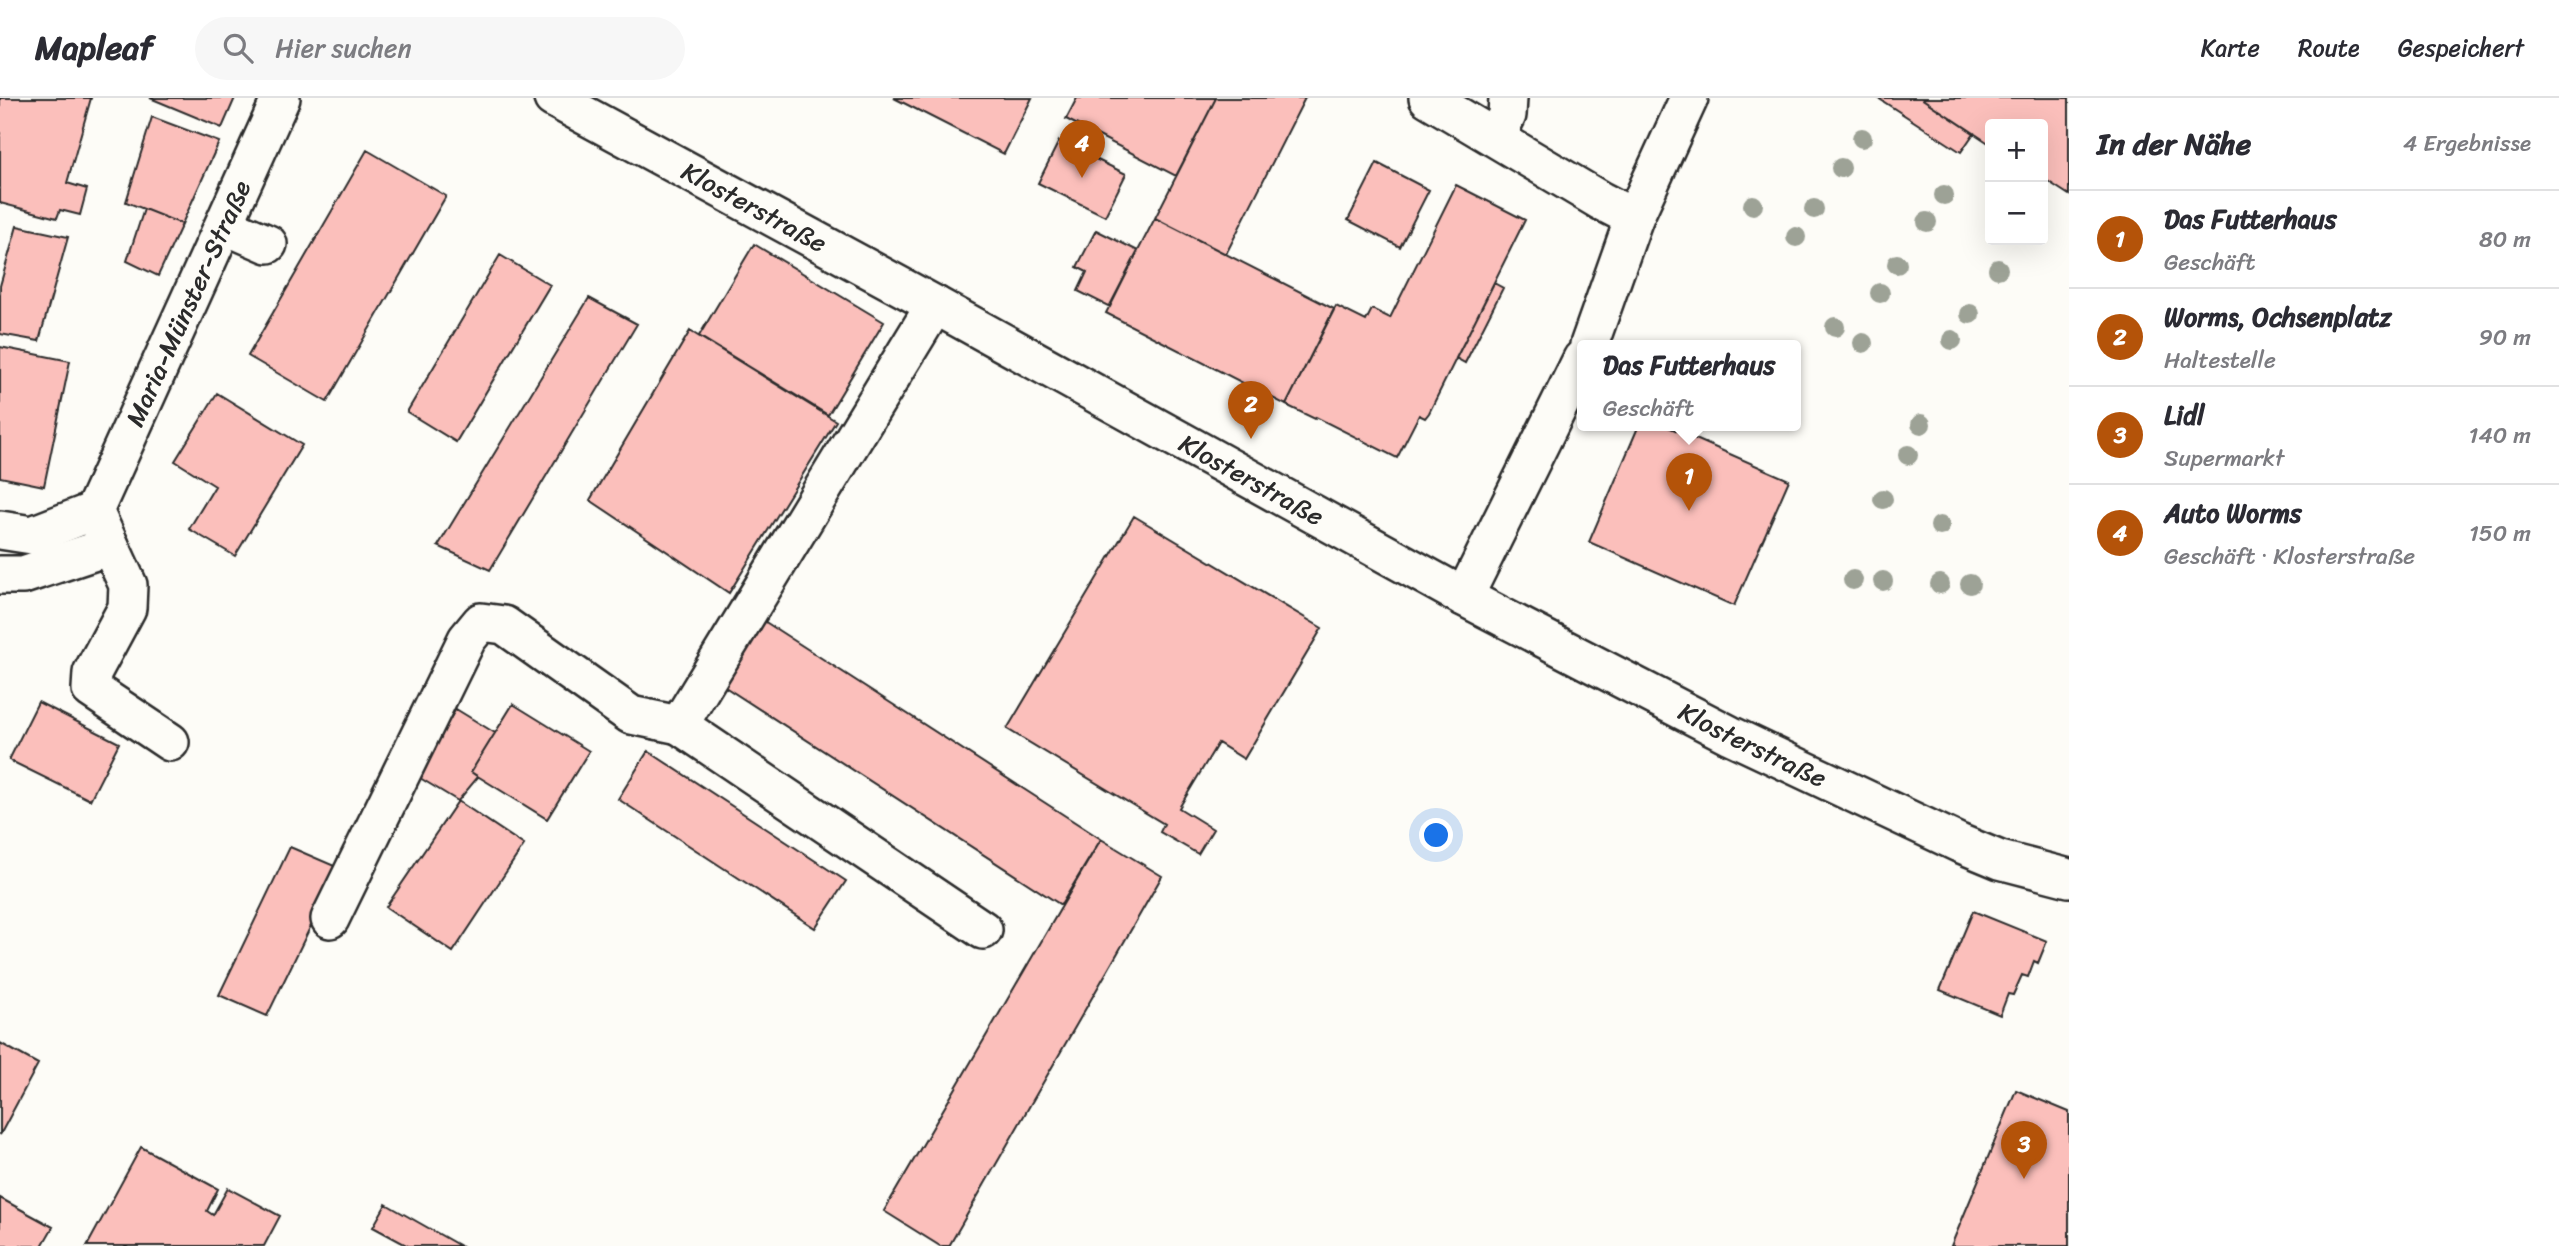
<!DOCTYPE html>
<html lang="de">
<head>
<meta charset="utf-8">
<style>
  :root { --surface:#fff; --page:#f7f7f7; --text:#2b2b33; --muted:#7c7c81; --line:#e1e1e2; --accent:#b45309 }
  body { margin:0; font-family:Sriracha,sans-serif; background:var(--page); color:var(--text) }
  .controls { position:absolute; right:21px; top:21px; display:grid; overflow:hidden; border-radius:7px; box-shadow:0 7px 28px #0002 }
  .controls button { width:63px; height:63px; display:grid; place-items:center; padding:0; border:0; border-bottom:2px solid var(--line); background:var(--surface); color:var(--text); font:35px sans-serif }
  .you { position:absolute; left:1437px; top:738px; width:24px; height:24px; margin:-18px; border:5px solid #fff; border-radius:50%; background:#1a73e8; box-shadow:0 0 0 10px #1a73e833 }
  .badge { display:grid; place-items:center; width:46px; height:46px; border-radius:50%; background:var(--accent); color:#fff; font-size:23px; font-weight:700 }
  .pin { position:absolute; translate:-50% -58px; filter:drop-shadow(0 2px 4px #0008) }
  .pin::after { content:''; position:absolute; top:37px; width:24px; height:21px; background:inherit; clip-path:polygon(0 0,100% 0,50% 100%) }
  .popup { position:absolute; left:1577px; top:242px; width:224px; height:91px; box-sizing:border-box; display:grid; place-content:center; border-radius:7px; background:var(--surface); filter:drop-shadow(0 2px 5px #0005); font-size:23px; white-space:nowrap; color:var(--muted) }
  .popup b { font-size:26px; color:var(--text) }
  .popup::after { content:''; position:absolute; left:50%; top:100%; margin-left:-14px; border:14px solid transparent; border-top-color:var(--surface) }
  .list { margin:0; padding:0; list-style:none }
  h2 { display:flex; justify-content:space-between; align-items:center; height:91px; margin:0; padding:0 28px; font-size:30px }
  h2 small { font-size:23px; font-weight:400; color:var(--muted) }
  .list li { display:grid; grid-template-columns:46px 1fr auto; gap:21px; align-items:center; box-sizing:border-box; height:98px; padding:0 28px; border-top:2px solid var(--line) }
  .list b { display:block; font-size:26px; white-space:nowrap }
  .list p { margin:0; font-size:23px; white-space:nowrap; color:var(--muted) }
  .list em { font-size:23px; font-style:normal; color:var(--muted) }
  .icon { flex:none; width:38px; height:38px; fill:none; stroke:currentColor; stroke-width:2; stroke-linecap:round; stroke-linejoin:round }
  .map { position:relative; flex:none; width:2069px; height:1148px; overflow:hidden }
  header { display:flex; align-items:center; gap:42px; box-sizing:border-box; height:98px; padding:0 35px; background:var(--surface); border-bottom:2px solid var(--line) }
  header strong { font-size:33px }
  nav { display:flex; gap:38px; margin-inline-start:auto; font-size:24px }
  .search { width:490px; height:63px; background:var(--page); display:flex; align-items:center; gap:18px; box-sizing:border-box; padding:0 24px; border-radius:38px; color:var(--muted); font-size:26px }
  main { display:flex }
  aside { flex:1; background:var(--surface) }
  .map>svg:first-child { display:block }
  .building { fill:#fbbfbb; stroke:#2b2b2b; stroke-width:2 }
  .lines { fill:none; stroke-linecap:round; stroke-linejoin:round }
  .minor-casing { stroke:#2b2b2b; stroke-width:42 }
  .minor { stroke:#fdfcf7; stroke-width:37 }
  .tree { fill:#9da296 }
  .labels { text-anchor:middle; stroke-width:5; stroke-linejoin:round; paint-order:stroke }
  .street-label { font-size:26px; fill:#2b2b2b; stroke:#fdfcf7 }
</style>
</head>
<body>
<header>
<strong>Mapleaf</strong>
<div class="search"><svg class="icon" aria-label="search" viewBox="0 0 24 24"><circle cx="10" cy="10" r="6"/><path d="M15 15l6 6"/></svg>Hier suchen</div>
<nav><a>Karte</a><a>Route</a><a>Gespeichert</a></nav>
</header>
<main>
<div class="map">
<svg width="2069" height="1148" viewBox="0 0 2069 1148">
  <rect width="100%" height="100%" fill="#fdfcf7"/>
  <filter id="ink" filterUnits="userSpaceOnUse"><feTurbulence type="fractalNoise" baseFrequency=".0143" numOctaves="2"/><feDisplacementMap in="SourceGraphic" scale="14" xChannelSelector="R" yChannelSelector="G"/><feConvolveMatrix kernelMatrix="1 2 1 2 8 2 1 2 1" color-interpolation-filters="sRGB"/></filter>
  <g filter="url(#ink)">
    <path class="building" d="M 0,0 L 91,0 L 67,85 L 87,91 L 80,117 L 60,112 L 57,120 L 0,105 Z
      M 150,0 L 235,0 L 222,30 Z
      M 894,0 L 1032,0 L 1004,56 Z
      M 1077,0 L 1216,0 L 1176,78 L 1066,21 Z
      M 1216,0 L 1305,0 L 1226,156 L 1155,120 Z
      M 1878,0 L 1921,0 L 1974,35 L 1961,54 Z
      M 1921,0 L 2069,0 L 2069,97 L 2043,80 L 2043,26 L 1990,26 L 1990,46 Z
      M 152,19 L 219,44 L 182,126 L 126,104 Z
      M 1059,43 L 1126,76 L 1105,118 L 1038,85 Z
      M 367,52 L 446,98 L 327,304 L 248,258 Z
      M 1377,65 L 1429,92 L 1400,149 L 1348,122 Z
      M 1456,87 L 1525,122 L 1429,315 L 1425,320 L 1419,317 L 1397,360 L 1316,319 L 1315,321 L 1286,307 L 1336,208 L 1366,223 L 1372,211 L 1390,220 Z
      M 144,111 L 182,126 L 158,178 L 127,163 Z
      M 1155,120 L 1334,211 L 1286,307 L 1106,215 Z
      M 17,128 L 68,139 L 39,243 L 0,236 L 0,188 Z
      M 1096,132 L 1138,153 L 1110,209 L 1078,193 L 1087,174 L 1077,169 Z
      M 754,146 L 884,224 L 828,317 L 699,238 Z
      M 500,157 L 550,187 L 456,344 L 407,314 Z
      M 1494,185 L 1503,190 L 1465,265 L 1456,260 Z
      M 589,200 L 637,226 L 490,472 L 438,448 Z
      M 690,233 L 836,323 L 729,495 L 590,402 Z
      M 0,249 L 70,263 L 44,388 L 0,379 Z
      M 217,295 L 302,347 L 235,458 L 189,431 L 215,388 L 175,363 Z
      M 1639,327 L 1664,327 L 1789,382 L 1734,508 L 1589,444 Z
      M 1134,418 L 1322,530 L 1244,661 L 1218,645 L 1179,710 L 1213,731 L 1198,756 L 1160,734 L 1164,726 L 1007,631 Z
      M 764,523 L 1101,741 L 1061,807 L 722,587 Z
      M 38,604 L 119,645 L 90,702 L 9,662 Z
      M 513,606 L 589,653 L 547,721 L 471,674 Z
      M 456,611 L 495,635 L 471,674 L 478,679 L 458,703 L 415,677 Z
      M 648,653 L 846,783 L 815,830 L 618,701 Z
      M 458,703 L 524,747 L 453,854 L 386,809 Z
      M 1101,741 L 1162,778 L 949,1148 L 940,1148 L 884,1113 Z
      M 290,749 L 339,770 L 267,918 L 219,897 Z
      M 1973,813 L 2047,843 L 2038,865 L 2034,863 L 2028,879 L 2022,877 L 2013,897 L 2008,896 L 2000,917 L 1940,892 Z
      M 0,945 L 38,966 L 0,1037 Z
      M 2016,992 L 2069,1014 L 2069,1148 L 1951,1148 Z
      M 141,1049 L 218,1091 L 207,1113 L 213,1117 L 228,1090 L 280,1118 L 264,1148 L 87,1148 Z
      M 0,1100 L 53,1129 L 42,1148 L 0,1148 Z
      M 386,1106 L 460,1148 L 408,1148 L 373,1129 Z"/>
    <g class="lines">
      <g class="minor-casing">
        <g id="minor">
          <path id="s1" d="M 553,0 L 935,207 L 1464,499 L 1730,637 L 1959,745 L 2000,762 L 2069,780"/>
          <path d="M 1428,0 L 1601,103 L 1634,120"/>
          <path d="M 1496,39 L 1507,17 L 1508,0"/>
          <path d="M 224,127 L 268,146"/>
          <path d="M 935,207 L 679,627 L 983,832"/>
          <path d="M 1589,247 L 1634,120 L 1689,0"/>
          <path id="s2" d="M 94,413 L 281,0"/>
          <path d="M 94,413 L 128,487 L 127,510 L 92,575 L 91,591 L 170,644"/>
          <path d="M 0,432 L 32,437 L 94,413"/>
          <path d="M 0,477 L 23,477 L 110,448"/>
          <path d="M 1464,499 L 1582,261"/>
          <path d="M 330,821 L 467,541 L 481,524 L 504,527 L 631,617 L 679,627"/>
        </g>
      </g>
      <use href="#minor" class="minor"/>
    </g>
    <g class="tree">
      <circle cx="1862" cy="40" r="10"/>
      <circle cx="1841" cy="70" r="10"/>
      <circle cx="1944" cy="97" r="10"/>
      <circle cx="1753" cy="107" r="10"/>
      <circle cx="1814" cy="111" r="10"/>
      <circle cx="1927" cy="124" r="10"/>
      <circle cx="1796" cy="139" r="10"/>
      <circle cx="1897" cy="166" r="10"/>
      <circle cx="1998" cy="171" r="10"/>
      <circle cx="1880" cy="195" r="10"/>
      <circle cx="1970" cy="216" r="10"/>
      <circle cx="1835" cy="229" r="10"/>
      <circle cx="1952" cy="242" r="10"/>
      <circle cx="1863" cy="245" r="10"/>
      <circle cx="1921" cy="326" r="10"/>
      <circle cx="1908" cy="357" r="10"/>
      <circle cx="1883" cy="401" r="10"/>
      <circle cx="1940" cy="428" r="10"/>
      <circle cx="1853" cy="482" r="10"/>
      <circle cx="1883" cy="483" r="10"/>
      <circle cx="1940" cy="486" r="10"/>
      <circle cx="1970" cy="486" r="10"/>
    </g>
  </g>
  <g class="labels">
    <g class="street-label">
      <text dy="9" stroke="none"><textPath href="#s1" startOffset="229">Klosterstraße</textPath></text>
      <text dy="9" stroke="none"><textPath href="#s2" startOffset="228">Maria-Münster-Straße</textPath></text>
      <text dy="9" stroke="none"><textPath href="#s1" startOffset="796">Klosterstraße</textPath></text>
      <text dy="9" stroke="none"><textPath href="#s1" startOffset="1363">Klosterstraße</textPath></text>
    </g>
  </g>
</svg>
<div class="controls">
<button>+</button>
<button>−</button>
</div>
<div class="you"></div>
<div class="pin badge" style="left:1689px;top:413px">1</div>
<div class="popup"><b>Das Futterhaus</b>Geschäft</div>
<div class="pin badge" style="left:1251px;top:341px">2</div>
<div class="pin badge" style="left:2024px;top:1081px">3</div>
<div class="pin badge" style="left:1082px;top:80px">4</div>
</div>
<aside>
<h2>In der Nähe<small>4 Ergebnisse</small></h2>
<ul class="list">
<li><span class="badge">1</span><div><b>Das Futterhaus</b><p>Geschäft</p></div><em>80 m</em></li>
<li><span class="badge">2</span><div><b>Worms, Ochsenplatz</b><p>Haltestelle</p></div><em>90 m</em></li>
<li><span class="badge">3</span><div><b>Lidl</b><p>Supermarkt</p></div><em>140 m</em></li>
<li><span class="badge">4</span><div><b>Auto Worms</b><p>Geschäft · Klosterstraße</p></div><em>150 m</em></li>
</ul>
</aside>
</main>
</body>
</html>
